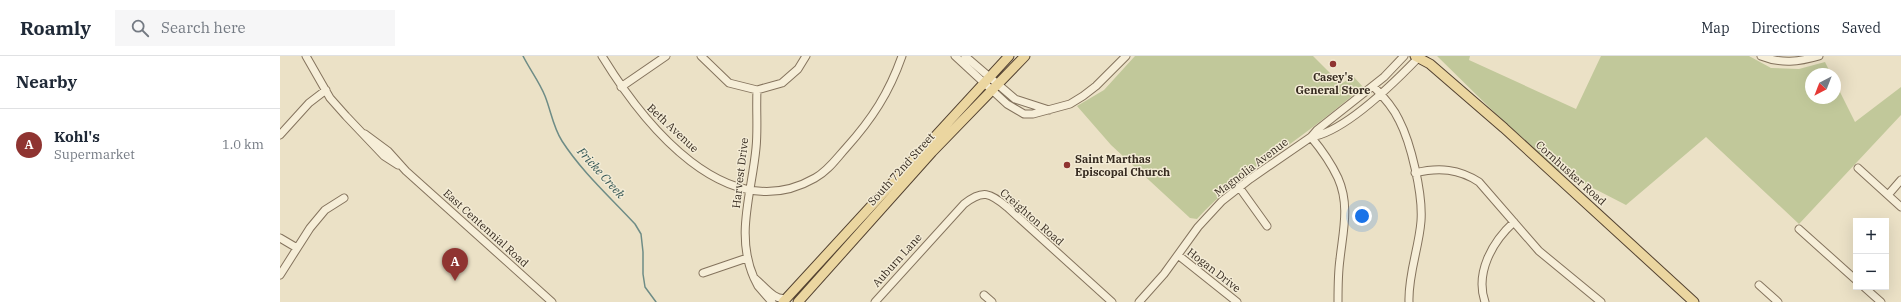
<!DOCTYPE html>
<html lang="en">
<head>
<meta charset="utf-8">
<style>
  :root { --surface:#fff; --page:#f6f6f7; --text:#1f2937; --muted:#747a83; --line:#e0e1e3; --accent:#8f3431 }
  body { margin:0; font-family:"IBM Plex Serif",serif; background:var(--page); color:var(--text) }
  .controls { position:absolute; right:12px; bottom:12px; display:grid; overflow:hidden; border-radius:0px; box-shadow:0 4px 16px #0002 }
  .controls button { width:36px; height:36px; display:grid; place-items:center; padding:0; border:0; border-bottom:1px solid var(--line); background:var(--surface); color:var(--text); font:20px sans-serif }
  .compass { position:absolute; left:1525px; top:12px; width:36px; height:36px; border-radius:50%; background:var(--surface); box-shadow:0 4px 16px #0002; rotate:222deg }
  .you { position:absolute; left:1082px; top:160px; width:14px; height:14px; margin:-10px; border:3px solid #fff; border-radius:50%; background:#1a73e8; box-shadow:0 0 0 6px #1a73e833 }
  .badge { display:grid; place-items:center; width:26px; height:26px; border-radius:50%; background:var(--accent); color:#fff; font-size:13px; font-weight:700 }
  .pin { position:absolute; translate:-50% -33px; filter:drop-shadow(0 1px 2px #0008) }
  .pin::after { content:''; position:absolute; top:21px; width:14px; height:12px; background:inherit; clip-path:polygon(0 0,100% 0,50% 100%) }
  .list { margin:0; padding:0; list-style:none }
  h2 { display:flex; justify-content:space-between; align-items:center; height:52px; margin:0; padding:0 16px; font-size:17px }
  h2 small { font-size:13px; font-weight:400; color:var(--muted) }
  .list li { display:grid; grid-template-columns:26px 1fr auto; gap:12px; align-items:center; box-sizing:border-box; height:72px; padding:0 16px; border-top:1px solid var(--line) }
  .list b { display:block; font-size:15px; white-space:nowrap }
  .list p { margin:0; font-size:13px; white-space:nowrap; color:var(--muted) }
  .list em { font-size:13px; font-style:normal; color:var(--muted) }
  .icon { flex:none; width:22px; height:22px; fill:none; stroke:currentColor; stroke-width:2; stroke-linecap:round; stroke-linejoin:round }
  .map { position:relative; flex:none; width:1621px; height:246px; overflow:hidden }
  header { display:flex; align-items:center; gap:24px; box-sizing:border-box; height:56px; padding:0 20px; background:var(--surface); border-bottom:1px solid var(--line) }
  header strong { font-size:19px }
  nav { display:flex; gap:22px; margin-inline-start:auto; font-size:14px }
  .search { width:280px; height:36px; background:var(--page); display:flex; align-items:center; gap:10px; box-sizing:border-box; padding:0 14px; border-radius:0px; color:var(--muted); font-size:15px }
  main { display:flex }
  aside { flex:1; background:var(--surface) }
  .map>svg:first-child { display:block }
  .green { fill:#c1c89a }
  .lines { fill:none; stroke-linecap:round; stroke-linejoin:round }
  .stream { stroke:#6e8c86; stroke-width:1.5 }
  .minor-casing { stroke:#84735d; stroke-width:9 }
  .major-casing { stroke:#534231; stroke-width:11 }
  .minor { stroke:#f6eed8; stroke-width:7 }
  .major { stroke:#ebd6a0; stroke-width:9 }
  .poi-dot { fill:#8f3431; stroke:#f3ebd5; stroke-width:1.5 }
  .labels { text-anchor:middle; stroke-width:3; stroke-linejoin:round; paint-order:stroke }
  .poi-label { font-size:11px; font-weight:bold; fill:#362b20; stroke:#f3ebd5 }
  .street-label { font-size:11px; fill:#362b20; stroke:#f3ebd5 }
  .water-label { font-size:12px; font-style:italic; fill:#305453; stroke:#f3ebd5 }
</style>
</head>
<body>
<header>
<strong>Roamly</strong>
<div class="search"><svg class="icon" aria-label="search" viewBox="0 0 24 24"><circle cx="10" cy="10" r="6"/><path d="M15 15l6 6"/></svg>Search here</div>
<nav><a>Map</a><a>Directions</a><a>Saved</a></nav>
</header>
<main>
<aside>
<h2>Nearby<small></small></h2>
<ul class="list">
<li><span class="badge">A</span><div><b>Kohl's</b><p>Supermarket</p></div><em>1.0 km</em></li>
</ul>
</aside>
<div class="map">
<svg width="1621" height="246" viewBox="0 0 1621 246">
  <rect width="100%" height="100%" fill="#ebe1c6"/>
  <path class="green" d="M 855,0 L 1033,0 L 1061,28 L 1073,20 L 1083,31 C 1059,51 1035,70 1010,88 C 977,111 944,133 917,163 L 910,162 L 831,89 L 797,50 L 824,34 Z
    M 1157,0 L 1190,0 L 1189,4 L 1296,53 L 1321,0 L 1469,0 L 1491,12 L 1519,13 L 1545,6 L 1551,18 L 1531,18 L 1531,42 L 1555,42 L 1555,26 L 1575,66 L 1621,31 L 1621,59 L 1519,168 L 1426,81 L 1346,149 L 1278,114 L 1214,56 Z"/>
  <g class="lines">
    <path class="stream" d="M 243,0 C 250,14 259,25 265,40 C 271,55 273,71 282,85 C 302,116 330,141 355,168 L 361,178 L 363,196 L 363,218 L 365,231 L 376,246"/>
    <g class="minor-casing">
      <path id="minor" d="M 26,0 L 50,42 L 66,60 L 104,100 L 118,109
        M 322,0 C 363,67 446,173 535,122 C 548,115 556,103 566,92 C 592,63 609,37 622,0
        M 421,0 L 449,27 L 477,34 L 502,27 L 518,13 L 526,0
        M 675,0 L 727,48 L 744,58 L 753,58 L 790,48 L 803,40 L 816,30 L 846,0
        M 685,0 L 735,43 L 769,54
        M 1481,0 C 1501,8 1519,6 1539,0
        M 1093,30 C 1103,40 1113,51 1119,64 C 1131,87 1143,138 1141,165 C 1139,192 1128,218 1129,246
        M 341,31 L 386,0
        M 85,78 L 108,95 L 126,115 L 272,246
        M 0,79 L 29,47 L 46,34
        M 1031,81 C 1041,93 1051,107 1058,122 C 1070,149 1063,175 1060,203 C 1058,217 1058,232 1058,246
        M 1031,81 C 1065,76 1116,25 1140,0
        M 1578,112 L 1621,151
        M 1135,117 C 1159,111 1179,113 1199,126 L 1259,195 L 1321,246
        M 959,131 L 987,170
        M 1608,139 L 1621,124
        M 1519,173 L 1576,224
        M 0,182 L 17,192
        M 898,199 L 957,246
        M 423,217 L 467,202
        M 0,219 L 30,172 L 45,154 L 64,142
        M 474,222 C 455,179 472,136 476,92 C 478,73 476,54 477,34
        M 1479,229 L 1498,246
        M 1584,231 L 1601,246
        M 704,239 L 712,246
        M 492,246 L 478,230 L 474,222 C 483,228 494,246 507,242
        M 595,246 L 684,148 C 703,133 710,137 727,151 L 832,246
        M 859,246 L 884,218 L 918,171 L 942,145 L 970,123 L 1031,81 L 1037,74 L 1104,21 L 1124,0
        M 1205,246 C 1195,217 1212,186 1234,166"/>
    </g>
    <g class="major-casing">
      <path id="major" d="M 1135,0 L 1150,8 L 1224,72 L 1414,246
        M 503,246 L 729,0
        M 518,246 L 652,96 L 745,0"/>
    </g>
    <use href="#minor" class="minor"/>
    <use href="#major" class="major"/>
  </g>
  <g class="poi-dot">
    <circle cx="1053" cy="8" r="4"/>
    <circle cx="787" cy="109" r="4"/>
  </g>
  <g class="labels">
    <g class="poi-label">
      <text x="1053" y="25">Casey's<tspan x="1053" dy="13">General Store</tspan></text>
      <text x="795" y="107" text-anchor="start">Saint Marthas<tspan x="795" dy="13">Episcopal Church</tspan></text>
    </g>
    <g class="street-label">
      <text transform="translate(393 72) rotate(43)" y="4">Beth Avenue</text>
      <text transform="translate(971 111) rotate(-37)" y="4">Magnolia Avenue</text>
      <text transform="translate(621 113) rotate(-48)" y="4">South 72nd Street</text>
      <text transform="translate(460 117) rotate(-83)" y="4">Harvest Drive</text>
      <text transform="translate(1291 117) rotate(42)" y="4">Cornhusker Road</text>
      <text transform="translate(752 161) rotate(41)" y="4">Creighton Road</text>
      <text transform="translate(206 172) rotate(42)" y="4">East Centennial Road</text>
      <text transform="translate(617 204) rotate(-48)" y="4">Auburn Lane</text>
      <text transform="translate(934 214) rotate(38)" y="4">Hogan Drive</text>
    </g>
    <g class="water-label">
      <text transform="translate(321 117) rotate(48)" y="4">Fricke Creek</text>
    </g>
  </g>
</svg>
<div class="controls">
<button>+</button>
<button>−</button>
</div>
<svg class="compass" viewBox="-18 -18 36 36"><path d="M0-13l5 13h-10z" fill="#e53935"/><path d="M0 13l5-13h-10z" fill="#747a83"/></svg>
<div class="you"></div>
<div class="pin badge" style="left:175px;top:225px">A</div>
</div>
</main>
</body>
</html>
